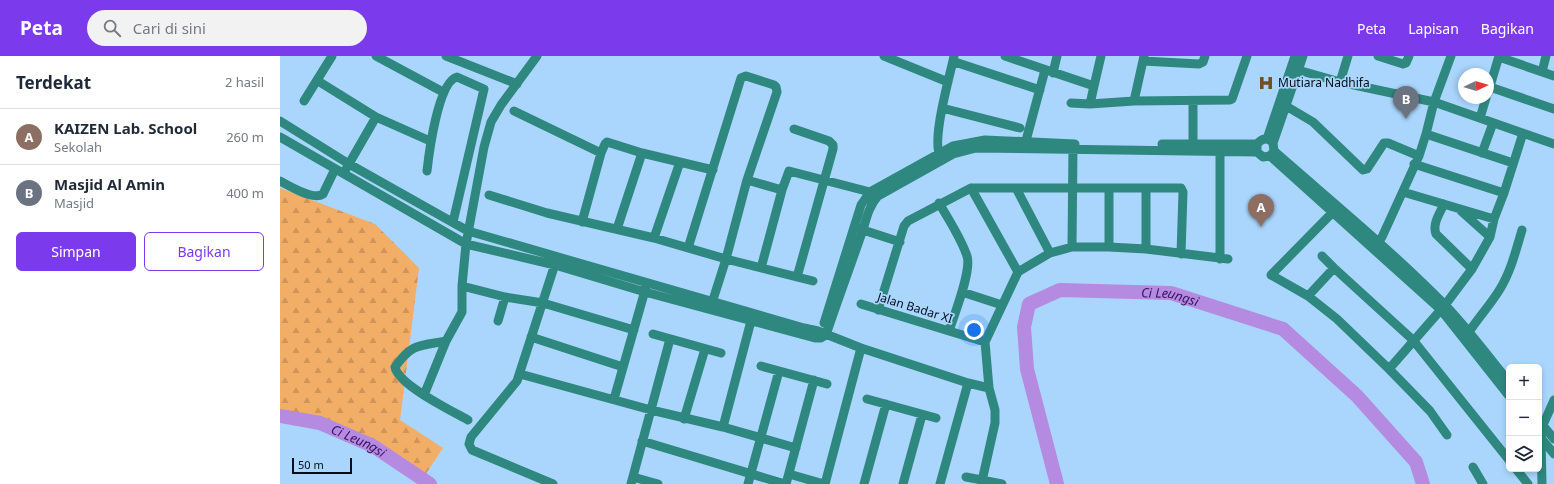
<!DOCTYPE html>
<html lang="id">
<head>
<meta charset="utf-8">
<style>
  :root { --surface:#fff; --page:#f2f2f3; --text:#1f2937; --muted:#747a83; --line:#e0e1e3; --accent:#7c3aed }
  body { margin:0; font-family:"Noto Sans",sans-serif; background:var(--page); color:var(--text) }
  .controls { position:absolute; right:12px; bottom:12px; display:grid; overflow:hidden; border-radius:6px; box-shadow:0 2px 6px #0003 }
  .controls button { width:36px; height:36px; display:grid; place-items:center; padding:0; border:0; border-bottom:1px solid var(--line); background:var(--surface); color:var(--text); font:20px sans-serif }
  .compass { position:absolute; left:1178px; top:12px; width:36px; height:36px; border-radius:50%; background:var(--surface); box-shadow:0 2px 6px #0003; rotate:86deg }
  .scale { position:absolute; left:12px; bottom:10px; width:60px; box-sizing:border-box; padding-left:4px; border:2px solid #010d1a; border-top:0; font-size:11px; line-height:14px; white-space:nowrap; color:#010d1a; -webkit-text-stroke:3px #aad6fd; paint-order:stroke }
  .you { position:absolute; left:694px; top:274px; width:14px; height:14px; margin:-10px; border:3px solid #fff; border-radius:50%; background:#1a73e8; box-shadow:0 0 0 6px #1a73e833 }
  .badge { display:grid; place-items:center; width:26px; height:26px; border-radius:50%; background:var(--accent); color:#fff; font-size:13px; font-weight:700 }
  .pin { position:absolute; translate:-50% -33px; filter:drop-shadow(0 1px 2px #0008) }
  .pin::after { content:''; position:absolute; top:21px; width:14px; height:12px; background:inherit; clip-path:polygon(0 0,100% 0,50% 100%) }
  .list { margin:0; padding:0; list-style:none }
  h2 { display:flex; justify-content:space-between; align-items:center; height:52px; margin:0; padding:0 16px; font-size:17px }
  h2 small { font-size:13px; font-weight:400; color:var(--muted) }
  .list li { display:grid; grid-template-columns:26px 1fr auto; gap:12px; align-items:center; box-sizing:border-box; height:56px; padding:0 16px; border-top:1px solid var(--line) }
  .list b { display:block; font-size:15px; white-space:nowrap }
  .list p { margin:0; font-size:13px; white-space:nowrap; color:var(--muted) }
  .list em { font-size:13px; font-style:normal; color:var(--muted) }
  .actions { display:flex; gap:8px; padding:12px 16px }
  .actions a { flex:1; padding:9px 0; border:1px solid var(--accent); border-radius:6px; text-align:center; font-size:14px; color:var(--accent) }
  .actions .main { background:var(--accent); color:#fff }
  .icon { flex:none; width:22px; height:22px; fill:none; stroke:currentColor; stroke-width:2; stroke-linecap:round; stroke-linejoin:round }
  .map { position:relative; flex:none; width:1274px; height:428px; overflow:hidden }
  header { display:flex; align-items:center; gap:24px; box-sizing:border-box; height:56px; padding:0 20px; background:var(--accent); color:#fff }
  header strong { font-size:19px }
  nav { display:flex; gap:22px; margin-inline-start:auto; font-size:14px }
  .search { width:280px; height:36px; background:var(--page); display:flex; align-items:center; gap:10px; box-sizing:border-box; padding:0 14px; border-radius:22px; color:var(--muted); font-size:15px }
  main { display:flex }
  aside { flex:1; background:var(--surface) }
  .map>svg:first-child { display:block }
  .forest { fill:url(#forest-firs) }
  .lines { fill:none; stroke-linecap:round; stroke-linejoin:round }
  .river { stroke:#b48be1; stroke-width:14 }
  .minor { stroke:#2e887f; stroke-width:9 }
  .labels { text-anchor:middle; stroke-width:3.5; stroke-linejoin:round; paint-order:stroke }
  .poi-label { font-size:12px; fill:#010d1a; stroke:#aad6fd; text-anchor:start }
  .street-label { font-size:12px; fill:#010d1a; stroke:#aad6fd }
  .water-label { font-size:13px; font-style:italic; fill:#3c115e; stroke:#aad6fd }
</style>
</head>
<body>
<header>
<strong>Peta</strong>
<div class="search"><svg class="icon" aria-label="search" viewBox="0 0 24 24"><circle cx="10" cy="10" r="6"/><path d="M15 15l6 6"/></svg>Cari di sini</div>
<nav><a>Peta</a><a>Lapisan</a><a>Bagikan</a></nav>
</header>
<main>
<aside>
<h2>Terdekat<small>2 hasil</small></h2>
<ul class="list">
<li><span class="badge" style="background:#8d6e63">A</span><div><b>KAIZEN Lab. School</b><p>Sekolah</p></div><em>260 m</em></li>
<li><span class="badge" style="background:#6b7280">B</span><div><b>Masjid Al Amin</b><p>Masjid</p></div><em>400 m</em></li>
</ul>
<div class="actions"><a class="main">Simpan</a><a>Bagikan</a></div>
</aside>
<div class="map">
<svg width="1274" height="428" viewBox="0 0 1274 428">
  <defs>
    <pattern id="forest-firs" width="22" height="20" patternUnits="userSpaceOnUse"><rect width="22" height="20" fill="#f2ad66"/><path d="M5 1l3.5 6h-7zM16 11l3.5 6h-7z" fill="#ce9458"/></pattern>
  </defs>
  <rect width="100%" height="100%" fill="#aad6fd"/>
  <path class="forest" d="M 0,132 L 95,168 L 139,212 L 120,364 L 163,392 L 143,422 L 93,390 L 40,367 L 0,361 Z"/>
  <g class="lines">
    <g class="river">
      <path id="s1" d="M 0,360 L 40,367 L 93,390 L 150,428"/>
      <path id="s2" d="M 777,428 L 747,313 L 744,271 L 749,248 L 780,234 L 891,237 L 1003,273 L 1077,340 L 1136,406 L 1143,428"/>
    </g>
    <path class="minor" d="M 96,0 L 163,36
      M 166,0 L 237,28
      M 604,0 L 668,26
      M 725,0 L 814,30 L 810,48
      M 1098,0 L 1123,8 L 1126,7 L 1129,0
      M 1219,1 L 1274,20
      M 863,5 L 919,8 L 923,6 L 925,0
      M 675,6 L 760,34
      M 1011,12 L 1060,26 L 1154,46 L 1274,88
      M 1262,16 L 1266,0
      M 773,17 L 777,0
      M 38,25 L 96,61 L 150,85
      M 1060,26 L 1068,0
      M 814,30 L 821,0
      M 1210,31 L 1274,53
      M 1208,37 L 1219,0
      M 24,45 L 52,0
      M 854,45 L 864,0
      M 913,45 L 913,93
      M 791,47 L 810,48 L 854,45 L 950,44 L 952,43 L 967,0
      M 1006,50 L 1033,66 L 1083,114 L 1087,113 L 1104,87 L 1108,87 L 1139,100
      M 662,52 L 740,72
      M 234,55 L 321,97
      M 1200,62 L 1206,42
      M 0,65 L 69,108 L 188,175 L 524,272 L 538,275 L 581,292 L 688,327 L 709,332
      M 514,73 L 549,85 L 553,89 L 553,93 L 517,221
      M 1146,78 L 1233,107
      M 0,81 L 186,188 L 275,209 L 365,236 L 535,282 L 541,282 L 546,279 C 557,246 569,214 580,182 C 586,167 587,152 598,140 L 673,98 L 696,92 L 977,96
      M 987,83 L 1015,0
      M 993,87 L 1023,0
      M 882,88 L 977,88 C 982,82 988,81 993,87 L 994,95 L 990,100 L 983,101 L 977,96 L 977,88
      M 744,92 L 765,14
      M 940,95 L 940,203
      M 994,95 C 1051,145 1112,195 1165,249 C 1188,273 1208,300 1229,326
      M 1202,97 L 1213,67
      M 990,100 L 1161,254 L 1229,340
      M 661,102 C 650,87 670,20 674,0
      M 1134,108 L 1224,137
      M 66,113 L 96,61
      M 147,115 C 149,97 158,26 177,21 L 204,33 L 173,166
      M 467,124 L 502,134
      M 0,125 C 10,130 33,145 43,138 L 55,113
      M 691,132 L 738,216
      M 736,132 L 770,197
      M 829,132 L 829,191
      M 1123,136 L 1214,163
      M 209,139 L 267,157 L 374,182 L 446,203 L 533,225
      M 659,147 C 669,164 681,182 687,200 C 692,215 674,259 669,275
      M 1164,148 C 1160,157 1152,168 1156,178 L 1192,213
      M 1181,155 L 1210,181
      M 1053,156 L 991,219 L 1028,240 L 1057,263 L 1109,313 L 1150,355 L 1167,379
      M 302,166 L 321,97 L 325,88 L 327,86 L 362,97 L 433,114
      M 577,172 L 620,186
      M 337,173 L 362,97
      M 374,182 L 400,106
      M 792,191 L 793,90
      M 1095,191 L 1102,181 L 1139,100 L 1146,78 L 1154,46 L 1171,0
      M 408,192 L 461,22 L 466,20 L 494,29 L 496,31 L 497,36 L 467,124 L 446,203 L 431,250
      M 866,193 L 866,132
      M 1042,200 L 1054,212 L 1133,284 L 1229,404
      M 481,212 L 502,134 L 509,115 L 590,136
      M 182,230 L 225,241 L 263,247 L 354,274
      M 682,236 L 722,249
      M 1028,240 L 1054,212
      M 581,248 L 705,286
      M 598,254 L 624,170 L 628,165 L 691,132 L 901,132 L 903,136 L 901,198
      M 218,265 L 225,241
      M 544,267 L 581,149 L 590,136 L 673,90 L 705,84 L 795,88
      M 1189,276 C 1199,261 1211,248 1220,233 C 1231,215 1236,194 1242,174
      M 373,278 L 441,297
      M 251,281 L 343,311
      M 481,310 L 547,328
      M 1109,313 L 1165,249 L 1192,213 L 1210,181 L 1214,163 L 1224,137 L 1243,77
      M 240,318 L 371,354 L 443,371 L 516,392
      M 144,339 L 166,285
      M 334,343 L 366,231
      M 587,343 L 656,362
      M 404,363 L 425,293
      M 188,364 C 172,355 118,329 115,311 C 132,287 139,290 166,285 L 182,256 L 182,230 L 186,188 L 204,91 L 211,66 L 221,49 L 257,0
      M 1261,367 L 1274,383
      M 443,371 L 471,265
      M 1261,382 L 1274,398
      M 362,385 L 505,428
      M 1193,411 L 1203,428
      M 1236,413 L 1248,428
      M 509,418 L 544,428
      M 353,421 L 378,428
      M 686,421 L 722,428
      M 702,425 L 715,367 L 715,354 L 709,332 L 705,286 L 738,216 L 770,197 L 792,191 L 829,191 L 866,193 L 948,203
      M 273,428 L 192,394 L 189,388 L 191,381 L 237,325 L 276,205
      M 351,428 L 390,283
      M 468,428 L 499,315
      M 506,428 L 534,324
      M 545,428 L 581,292
      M 584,428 L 606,348
      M 623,428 L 642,359
      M 660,428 L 688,327
      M 1262,428 L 1261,382 L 1263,369 L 1274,344"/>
  </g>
  <defs>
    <g id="hospital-bare" transform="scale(1.2)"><path d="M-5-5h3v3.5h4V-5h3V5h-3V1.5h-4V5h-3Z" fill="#734f29" stroke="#aad6fd" stroke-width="2.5" paint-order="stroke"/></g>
  </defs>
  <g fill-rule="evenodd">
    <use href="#hospital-bare" x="986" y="27"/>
  </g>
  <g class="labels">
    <g class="poi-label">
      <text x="998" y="31">Mutiara Nadhifa</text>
    </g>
    <g class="street-label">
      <text transform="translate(635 252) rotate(17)" y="4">Jalan Badar XI</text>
    </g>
    <g class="water-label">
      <text dy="5" stroke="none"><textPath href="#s2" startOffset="329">Ci Leungsi</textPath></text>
      <text dy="5" stroke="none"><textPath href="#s1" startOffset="83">Ci Leungsi</textPath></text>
    </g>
  </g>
</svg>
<div class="controls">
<button>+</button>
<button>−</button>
<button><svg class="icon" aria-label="layers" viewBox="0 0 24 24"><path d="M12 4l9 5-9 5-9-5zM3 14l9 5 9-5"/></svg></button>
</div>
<svg class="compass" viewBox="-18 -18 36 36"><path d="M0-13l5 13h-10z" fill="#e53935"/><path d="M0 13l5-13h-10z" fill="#747a83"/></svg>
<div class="scale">50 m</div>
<div class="you"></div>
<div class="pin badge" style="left:981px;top:171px;background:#8d6e63">A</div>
<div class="pin badge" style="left:1126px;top:63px;background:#6b7280">B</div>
</div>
</main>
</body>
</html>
